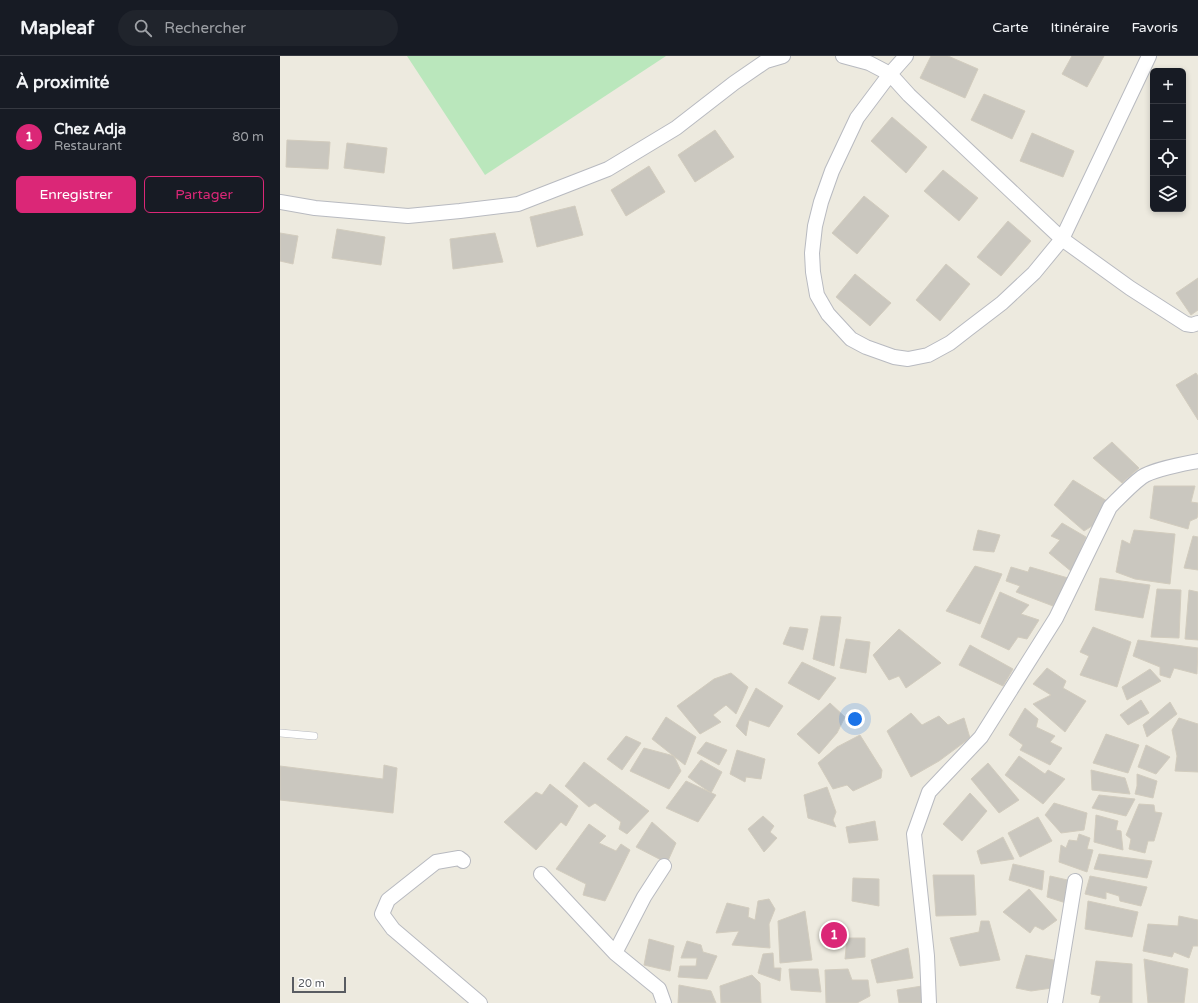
<!DOCTYPE html>
<html lang="fr">
<head>
<meta charset="utf-8">
<style>
  :root { --surface:#171b24; --page:#20242c; --text:#f1f3f6; --muted:#9ea1a6; --line:#363941; --accent:#db2777 }
  body { margin:0; font-family:"Varela Round",sans-serif; background:var(--page); color:var(--text) }
  .controls { position:absolute; right:12px; top:12px; display:grid; overflow:hidden; border-radius:6px; box-shadow:0 2px 6px #0003 }
  .controls button { width:36px; height:36px; display:grid; place-items:center; padding:0; border:0; border-bottom:1px solid var(--line); background:var(--surface); color:var(--text); font:20px sans-serif }
  .scale { position:absolute; left:12px; bottom:10px; width:54px; box-sizing:border-box; padding-left:4px; border:2px solid #595c62; border-top:0; font-size:11px; line-height:14px; white-space:nowrap; color:#595c62; -webkit-text-stroke:3px #fff; paint-order:stroke }
  .you { position:absolute; left:575px; top:663px; width:14px; height:14px; margin:-10px; border:3px solid #fff; border-radius:50%; background:#1a73e8; box-shadow:0 0 0 6px #1a73e833 }
  .badge { display:grid; place-items:center; width:26px; height:26px; border-radius:50%; background:var(--accent); color:#fff; font-size:13px; font-weight:700 }
  .pin { position:absolute; translate:-50% -50%; border:2px solid #fff; box-shadow:0 1px 4px #0006 }
  .list { margin:0; padding:0; list-style:none }
  h2 { display:flex; justify-content:space-between; align-items:center; height:52px; margin:0; padding:0 16px; font-size:17px }
  h2 small { font-size:13px; font-weight:400; color:var(--muted) }
  .list li { display:grid; grid-template-columns:26px 1fr auto; gap:12px; align-items:center; box-sizing:border-box; height:56px; padding:0 16px; border-top:1px solid var(--line) }
  .list b { display:block; font-size:15px; white-space:nowrap }
  .list p { margin:0; font-size:13px; white-space:nowrap; color:var(--muted) }
  .list em { font-size:13px; font-style:normal; color:var(--muted) }
  .actions { display:flex; gap:8px; padding:12px 16px }
  .actions a { flex:1; padding:9px 0; border:1px solid var(--accent); border-radius:6px; text-align:center; font-size:14px; color:var(--accent) }
  .actions .main { background:var(--accent); color:#fff }
  .icon { flex:none; width:22px; height:22px; fill:none; stroke:currentColor; stroke-width:2; stroke-linecap:round; stroke-linejoin:round }
  .map { position:relative; flex:none; width:918px; height:947px; overflow:hidden }
  header { display:flex; align-items:center; gap:24px; box-sizing:border-box; height:56px; padding:0 20px; background:var(--surface); border-bottom:1px solid var(--line) }
  header strong { font-size:19px }
  nav { display:flex; gap:22px; margin-inline-start:auto; font-size:14px }
  .search { width:280px; height:36px; background:var(--page); display:flex; align-items:center; gap:10px; box-sizing:border-box; padding:0 14px; border-radius:22px; color:var(--muted); font-size:15px }
  main { display:flex }
  aside { flex:1; background:var(--surface) }
  .map>svg:first-child { display:block }
  .green { fill:#bae7bc }
  .building { fill:#cac7bf; stroke:#d2ccbe }
  .lines { fill:none; stroke-linecap:round; stroke-linejoin:round }
  .lane-casing { stroke:#b8bac0; stroke-width:8 }
  .street-casing { stroke:#b8bac0; stroke-width:16 }
  .lane { stroke:#fff; stroke-width:7 }
  .street { stroke:#fff; stroke-width:14 }
</style>
</head>
<body>
<header>
<strong>Mapleaf</strong>
<div class="search"><svg class="icon" aria-label="search" viewBox="0 0 24 24"><circle cx="10" cy="10" r="6"/><path d="M15 15l6 6"/></svg>Rechercher</div>
<nav><a>Carte</a><a>Itinéraire</a><a>Favoris</a></nav>
</header>
<main>
<aside>
<h2>À proximité<small></small></h2>
<ul class="list">
<li><span class="badge">1</span><div><b>Chez Adja</b><p>Restaurant</p></div><em>80 m</em></li>
</ul>
<div class="actions"><a class="main">Enregistrer</a><a>Partager</a></div>
</aside>
<div class="map">
<svg width="918" height="947" viewBox="0 0 918 947">
  <rect width="100%" height="100%" fill="#edeadf"/>
  <path class="green" d="M 127,0 L 386,0 L 205,119 Z"/>
  <path class="building" d="M 651,0 L 668,0 L 698,13 L 685,42 L 640,22 Z
    M 792,0 L 824,0 L 807,31 L 782,18 Z
    M 704,38 L 745,55 L 732,83 L 691,64 Z
    M 612,61 L 647,91 L 626,117 L 591,85 Z
    M 435,74 L 454,101 L 415,126 L 398,99 Z
    M 752,77 L 794,95 L 783,121 L 740,105 Z
    M 7,84 L 50,86 L 48,113 L 6,111 Z
    M 67,87 L 107,92 L 104,117 L 64,112 Z
    M 369,110 L 385,136 L 346,160 L 331,134 Z
    M 663,114 L 698,142 L 679,165 L 644,135 Z
    M 584,140 L 609,160 L 577,198 L 552,177 Z
    M 295,150 L 303,179 L 257,191 L 250,161 Z
    M 728,165 L 751,185 L 721,220 L 697,201 Z
    M 57,173 L 105,181 L 101,209 L 52,202 Z
    M 0,177 L 18,180 L 13,208 L 0,205 Z
    M 215,177 L 223,206 L 173,213 L 170,183 Z
    M 666,208 L 690,228 L 660,265 L 636,244 Z
    M 575,218 L 611,247 L 590,270 L 556,241 Z
    M 918,222 L 918,254 L 911,259 L 896,237 Z
    M 916,317 L 918,320 L 918,364 L 896,329 Z
    M 832,386 L 859,412 L 842,427 L 813,402 Z
    M 793,424 L 827,445 L 815,468 L 804,475 L 774,449 Z
    M 874,430 L 915,430 L 911,446 L 918,447 L 918,458 L 917,462 L 910,465 L 908,473 L 870,462 Z
    M 782,467 L 806,481 L 792,516 L 769,497 L 780,484 L 771,480 Z
    M 698,474 L 720,479 L 714,496 L 693,494 Z
    M 854,474 L 895,478 L 890,528 L 855,523 L 836,516 L 842,484 L 850,488 Z
    M 913,480 L 918,481 L 918,514 L 904,512 Z
    M 695,510 L 722,518 L 700,568 L 666,555 Z
    M 731,511 L 748,516 L 750,511 L 788,522 L 773,550 L 736,536 L 740,530 L 726,525 Z
    M 820,522 L 870,529 L 863,562 L 815,554 Z
    M 877,533 L 901,534 L 899,582 L 871,581 Z
    M 909,534 L 918,536 L 918,584 L 905,583 Z
    M 720,536 L 749,549 L 741,558 L 759,564 L 747,583 L 738,581 L 729,594 L 701,581 Z
    M 541,560 L 561,561 L 554,610 L 533,603 Z
    M 510,571 L 528,573 L 523,594 L 503,588 Z
    M 813,571 L 851,586 L 837,631 L 800,619 L 809,600 L 800,596 Z
    M 619,573 L 661,607 L 626,632 L 619,620 L 609,624 L 593,599 Z
    M 566,583 L 590,586 L 586,617 L 560,612 Z
    M 858,584 L 918,592 L 917,618 L 894,612 L 890,622 L 880,619 L 880,611 L 853,600 Z
    M 690,589 L 733,613 L 723,630 L 679,609 Z
    M 522,606 L 556,622 L 539,644 L 508,627 Z
    M 767,612 L 786,625 L 783,632 L 806,645 L 785,676 L 753,648 L 771,639 L 753,628 Z
    M 870,613 L 881,625 L 847,644 L 842,631 Z
    M 451,617 L 468,631 L 456,658 L 446,649 L 433,659 L 441,666 L 420,678 L 397,650 L 434,623 Z
    M 476,632 L 503,650 L 489,671 L 469,664 L 466,680 L 456,670 Z
    M 861,644 L 869,657 L 848,669 L 840,659 Z
    M 890,646 L 897,658 L 867,681 L 863,669 Z
    M 550,647 L 565,661 L 557,677 L 539,698 L 517,678 Z
    M 745,652 L 758,663 L 756,671 L 775,680 L 770,686 L 782,692 L 770,709 L 740,694 L 743,689 L 729,679 Z
    M 631,657 L 642,669 L 659,660 L 668,669 L 684,662 L 690,682 L 659,705 L 631,721 L 607,675 Z
    M 386,661 L 416,681 L 405,709 L 372,683 Z
    M 899,662 L 918,668 L 918,716 L 895,715 L 897,700 L 892,674 Z
    M 826,678 L 859,689 L 848,717 L 813,707 Z
    M 580,679 L 602,714 L 601,722 L 573,735 L 567,729 L 553,733 L 538,707 L 557,691 Z
    M 346,680 L 361,687 L 342,714 L 327,703 Z
    M 426,686 L 447,694 L 439,709 L 417,697 Z
    M 866,689 L 890,701 L 876,718 L 858,711 Z
    M 364,692 L 394,700 L 401,715 L 389,733 L 350,715 Z
    M 457,694 L 485,703 L 481,723 L 466,721 L 465,726 L 450,718 Z
    M 739,700 L 765,718 L 768,714 L 785,723 L 763,748 L 725,719 Z
    M 421,704 L 442,716 L 431,737 L 408,721 Z
    M 304,706 L 369,755 L 347,778 L 339,773 L 341,766 L 315,747 L 309,751 L 285,730 Z
    M 708,707 L 739,744 L 719,757 L 691,723 Z
    M 104,709 L 117,712 L 113,757 L 0,744 L 0,710 L 103,723 Z
    M 811,714 L 845,722 L 850,738 L 812,734 Z
    M 857,718 L 877,725 L 873,742 L 855,738 L 857,730 Z
    M 406,725 L 436,739 L 418,766 L 386,752 Z
    M 270,728 L 298,750 L 286,770 L 281,766 L 256,794 L 224,766 L 256,736 L 262,739 Z
    M 547,731 L 556,756 L 553,764 L 556,771 L 528,762 L 524,739 Z
    M 690,737 L 707,755 L 682,785 L 663,768 Z
    M 819,739 L 855,743 L 846,760 L 812,752 Z
    M 774,747 L 807,757 L 804,774 L 781,777 L 765,759 Z
    M 859,748 L 874,749 L 875,756 L 882,757 L 874,785 L 868,785 L 865,797 L 849,793 L 851,783 L 846,779 Z
    M 816,759 L 838,765 L 836,774 L 841,775 L 843,794 L 814,786 Z
    M 483,760 L 494,770 L 490,776 L 497,782 L 484,796 L 468,773 Z
    M 758,761 L 772,785 L 740,801 L 728,777 Z
    M 595,765 L 598,784 L 569,787 L 566,771 Z
    M 372,766 L 396,787 L 387,807 L 356,791 Z
    M 309,768 L 326,780 L 319,787 L 336,795 L 341,788 L 350,794 L 325,845 L 303,839 L 306,828 L 276,813 Z
    M 799,778 L 810,782 L 807,793 L 813,794 L 807,816 L 779,806 L 781,789 L 786,792 L 789,784 L 797,785 Z
    M 723,781 L 734,803 L 701,808 L 697,795 Z
    M 819,798 L 872,805 L 867,822 L 814,813 Z
    M 733,808 L 764,815 L 762,834 L 729,824 Z
    M 653,819 L 694,819 L 696,859 L 656,860 Z
    M 770,820 L 792,825 L 786,847 L 767,841 Z
    M 810,820 L 867,831 L 861,850 L 840,845 L 839,840 L 826,836 L 826,843 L 805,838 Z
    M 573,822 L 599,823 L 599,850 L 572,845 Z
    M 749,833 L 777,864 L 763,874 L 755,870 L 750,877 L 723,856 Z
    M 489,843 L 495,853 L 489,868 L 490,892 L 452,889 L 459,875 L 436,877 L 447,847 L 469,852 L 468,861 L 475,864 L 478,845 Z
    M 808,845 L 858,856 L 852,881 L 805,873 Z
    M 525,855 L 532,904 L 500,907 L 498,865 Z
    M 899,860 L 918,864 L 918,890 L 913,890 L 909,902 L 894,896 L 892,901 L 863,895 L 868,868 L 898,870 Z
    M 701,865 L 709,865 L 720,904 L 680,910 L 670,882 L 699,876 Z
    M 567,882 L 585,882 L 585,901 L 565,903 Z
    M 369,883 L 394,890 L 390,915 L 364,909 Z
    M 407,885 L 421,889 L 423,896 L 437,900 L 427,923 L 398,921 L 400,910 L 416,910 L 417,902 L 401,902 Z
    M 628,892 L 633,922 L 597,927 L 591,904 Z
    M 493,897 L 494,912 L 501,912 L 500,925 L 478,917 L 483,898 Z
    M 746,899 L 774,904 L 772,932 L 751,935 L 736,932 Z
    M 864,903 L 908,913 L 904,947 L 868,947 Z
    M 816,905 L 852,908 L 852,947 L 819,947 L 821,940 L 811,938 Z
    M 509,913 L 538,913 L 541,936 L 511,934 Z
    M 568,913 L 572,924 L 588,924 L 590,940 L 577,947 L 546,947 L 545,914 Z
    M 472,919 L 480,927 L 481,947 L 441,947 L 440,930 Z
    M 399,929 L 431,935 L 436,947 L 398,947 Z
    M 642,930 L 645,947 L 619,947 L 617,934 Z"/>
  <g class="lines">
    <g class="lane-casing">
      <path id="lane" d="M 0,677 L 34,680"/>
    </g>
    <g class="street-casing">
      <path id="street" d="M 563,0 L 589,7 L 610,18 L 577,62 L 552,115 L 541,146 L 535,170 L 532,197 L 533,216 L 537,239 L 548,258 L 571,283 L 586,291 L 614,301 L 628,303 L 648,299 L 670,287 L 688,273 L 722,247 L 754,217 L 782,183 L 869,0
        M 626,0 L 610,18 L 629,39 L 782,183 L 850,232 L 906,268 L 912,269 L 918,267
        M 0,146 L 35,152 L 128,160 L 180,155 L 238,148 L 328,113 L 396,72 L 454,27 L 486,5 L 503,0
        M 183,805 L 179,802 L 156,806 L 108,844 L 102,858 L 113,873 L 200,947
        M 384,810 L 364,841 L 335,897 L 379,933 L 384,947
        M 261,818 L 335,897
        M 649,947 L 647,900 L 634,778 L 649,736 L 701,681 L 776,562 L 830,451 C 840,441 850,430 862,421 C 874,413 903,408 918,405
        M 775,947 L 795,825"/>
    </g>
    <use href="#lane" class="lane"/>
    <use href="#street" class="street"/>
  </g>
</svg>
<div class="controls">
<button>+</button>
<button>−</button>
<button><svg class="icon" aria-label="locate" viewBox="0 0 24 24"><circle cx="12" cy="12" r="6"/><path d="M12 2v4M12 18v4M2 12h4M18 12h4"/></svg></button>
<button><svg class="icon" aria-label="layers" viewBox="0 0 24 24"><path d="M12 4l9 5-9 5-9-5zM3 14l9 5 9-5"/></svg></button>
</div>
<div class="scale">20 m</div>
<div class="you"></div>
<div class="pin badge" style="left:554px;top:879px">1</div>
</div>
</main>
</body>
</html>
